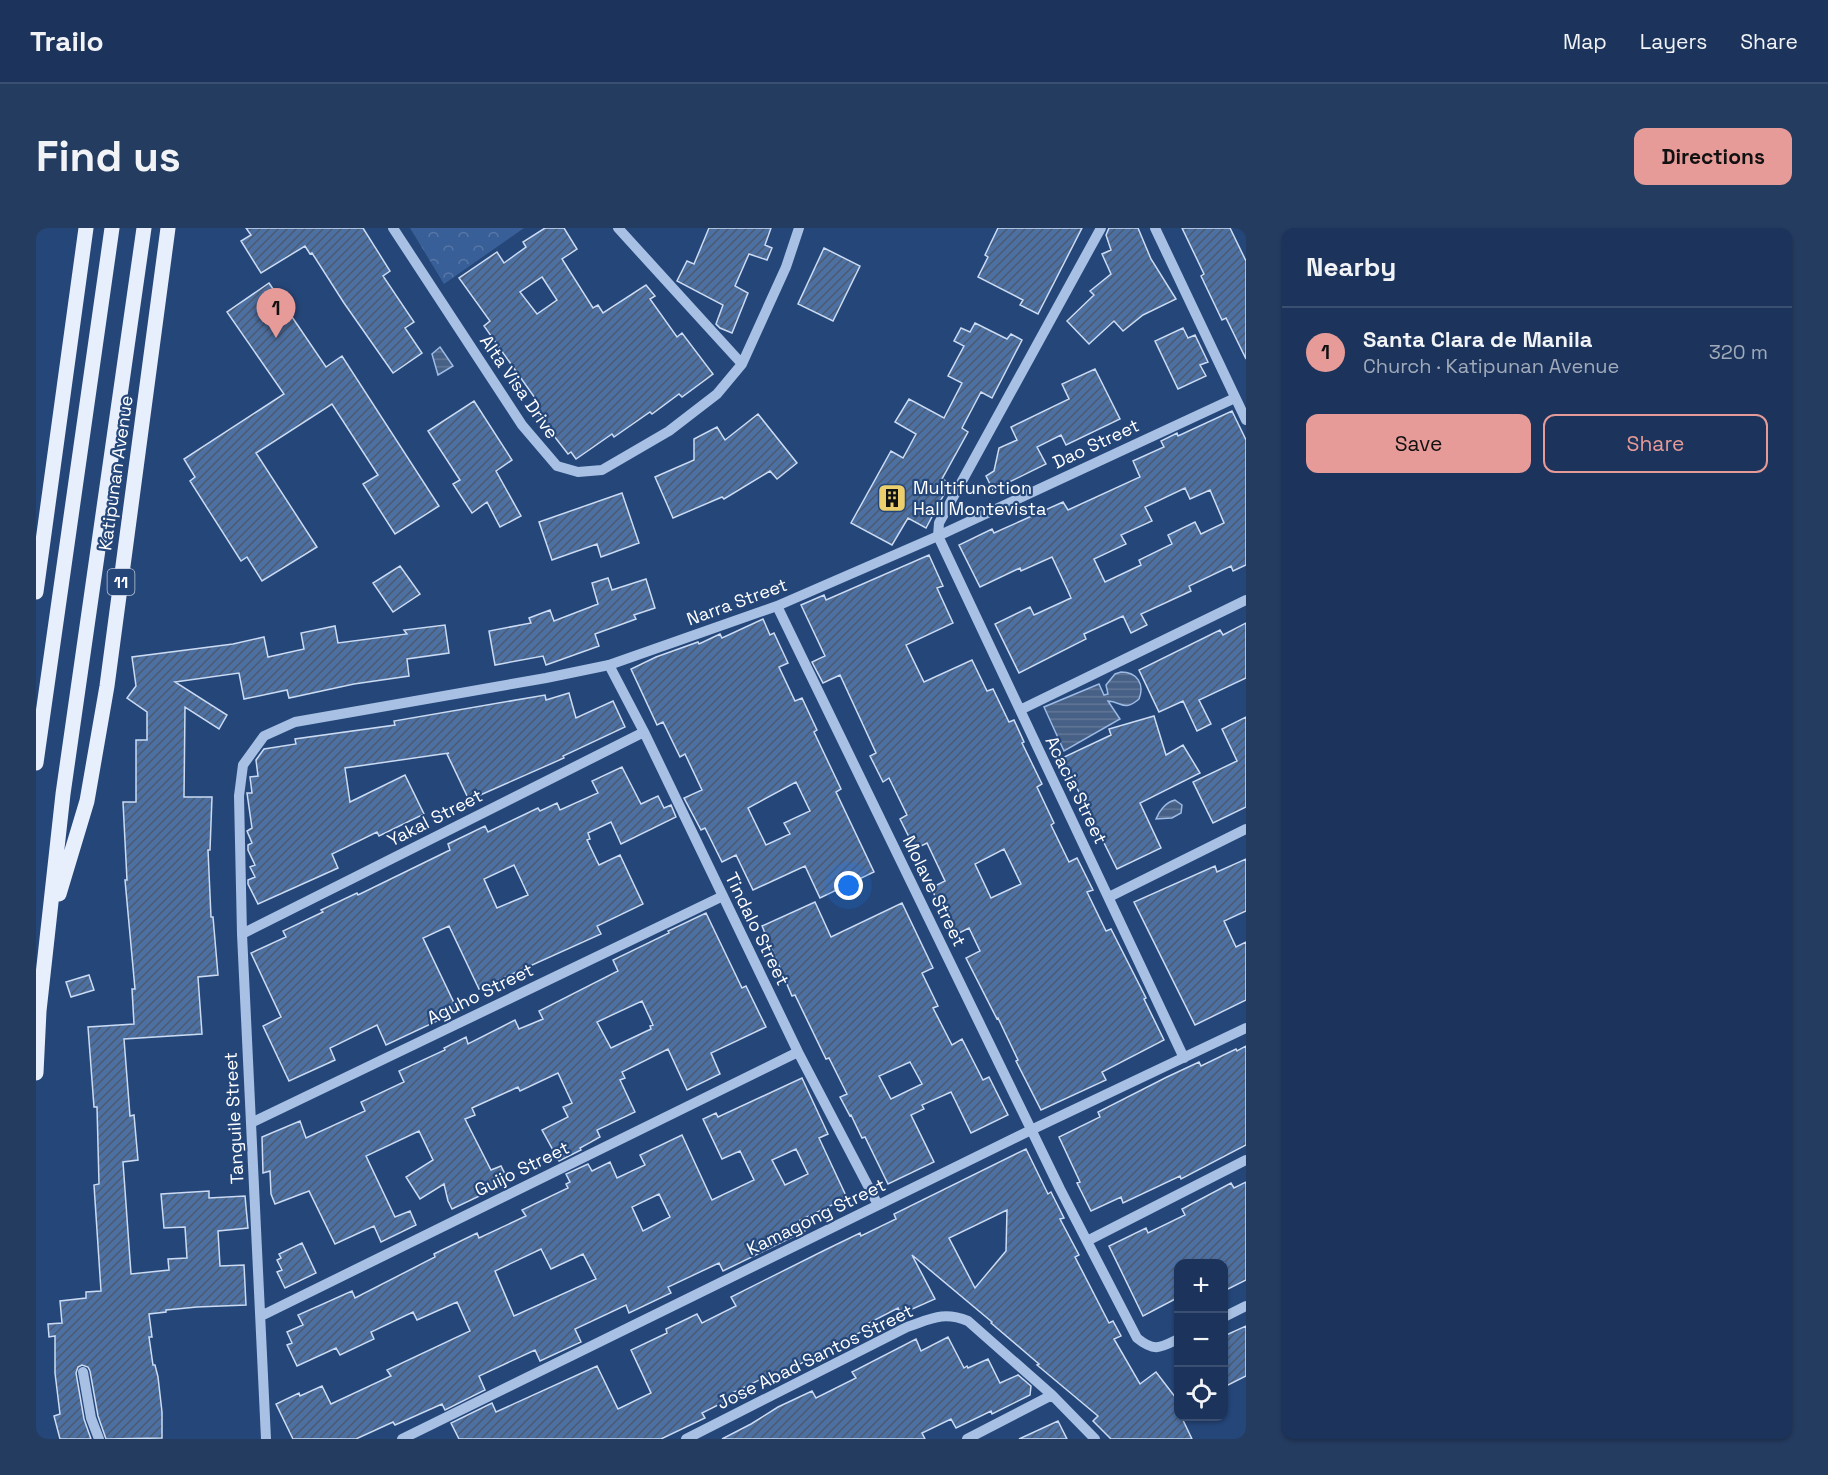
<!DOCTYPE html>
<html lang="en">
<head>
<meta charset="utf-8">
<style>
  :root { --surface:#1c345b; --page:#253c61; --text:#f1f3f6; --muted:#a0aabb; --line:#3a4f71; --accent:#e69b98 }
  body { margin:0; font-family:"Space Grotesk",sans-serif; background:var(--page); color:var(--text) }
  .controls { position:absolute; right:18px; bottom:18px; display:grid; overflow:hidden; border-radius:12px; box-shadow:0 2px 4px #0004 }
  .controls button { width:54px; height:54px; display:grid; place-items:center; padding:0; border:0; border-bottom:2px solid var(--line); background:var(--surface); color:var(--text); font:30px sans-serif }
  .you { position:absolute; left:813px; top:658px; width:21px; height:21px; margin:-15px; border:4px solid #fff; border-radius:50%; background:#1a73e8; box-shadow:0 0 0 9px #1a73e833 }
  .badge { display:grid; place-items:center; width:39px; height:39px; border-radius:50%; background:var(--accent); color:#111; font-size:20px; font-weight:700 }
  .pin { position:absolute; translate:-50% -50px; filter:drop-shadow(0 2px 3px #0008) }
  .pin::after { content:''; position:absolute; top:32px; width:21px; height:18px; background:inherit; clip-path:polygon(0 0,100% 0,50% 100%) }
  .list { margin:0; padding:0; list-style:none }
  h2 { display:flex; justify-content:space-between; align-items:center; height:78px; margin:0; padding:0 24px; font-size:26px }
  h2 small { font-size:20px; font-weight:400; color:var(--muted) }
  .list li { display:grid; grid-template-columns:39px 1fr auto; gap:18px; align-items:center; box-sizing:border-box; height:90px; padding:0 24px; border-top:2px solid var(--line) }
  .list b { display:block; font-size:22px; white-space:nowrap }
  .list p { margin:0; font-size:20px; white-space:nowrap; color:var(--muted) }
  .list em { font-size:20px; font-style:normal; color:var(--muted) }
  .actions { display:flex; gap:12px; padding:18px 24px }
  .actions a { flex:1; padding:14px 0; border:2px solid var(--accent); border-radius:12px; text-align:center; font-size:21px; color:var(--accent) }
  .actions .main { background:var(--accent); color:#111 }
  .icon { flex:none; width:33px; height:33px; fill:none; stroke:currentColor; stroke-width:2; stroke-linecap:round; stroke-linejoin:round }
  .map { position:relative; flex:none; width:1210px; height:1211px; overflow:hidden; border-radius:12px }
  header { display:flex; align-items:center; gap:36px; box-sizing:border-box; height:84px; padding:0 30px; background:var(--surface); border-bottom:2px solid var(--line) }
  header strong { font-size:28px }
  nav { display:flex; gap:33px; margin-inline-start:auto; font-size:21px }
  .intro { display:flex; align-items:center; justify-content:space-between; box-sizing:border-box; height:144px; padding:0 36px }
  h1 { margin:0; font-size:42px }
  .button { padding:15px 27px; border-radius:12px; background:var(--accent); color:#111; font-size:21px; font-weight:700 }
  main { display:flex; gap:36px; padding:0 36px }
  aside { flex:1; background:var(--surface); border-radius:12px; box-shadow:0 2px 4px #0004 }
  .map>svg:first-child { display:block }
  .forest { fill:url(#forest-crowns) }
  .water { fill:url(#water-rules); stroke:#9cbae4; stroke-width:1.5 }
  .building { fill:url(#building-hatch); stroke:#cadbf3; stroke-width:1.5; fill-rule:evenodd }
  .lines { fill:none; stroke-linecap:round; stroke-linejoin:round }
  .minor { stroke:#a7c0e4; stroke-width:10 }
  .major { stroke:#e7eefc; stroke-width:15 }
  .labels { text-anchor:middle; stroke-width:4.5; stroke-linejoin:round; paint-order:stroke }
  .shield { fill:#254679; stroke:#bec8d7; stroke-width:1.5 }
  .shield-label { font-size:16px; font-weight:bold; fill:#fff }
  .street-label { font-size:18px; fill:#fff; stroke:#254679 }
  .poi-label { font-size:18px; fill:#fff; stroke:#254679; text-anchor:start }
</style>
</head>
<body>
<header>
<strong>Trailo</strong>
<nav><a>Map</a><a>Layers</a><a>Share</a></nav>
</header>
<div class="intro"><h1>Find us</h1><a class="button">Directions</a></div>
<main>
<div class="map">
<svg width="1210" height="1211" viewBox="0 0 1210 1211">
  <defs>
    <pattern id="forest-crowns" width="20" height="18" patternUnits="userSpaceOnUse" patternTransform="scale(1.5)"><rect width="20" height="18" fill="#385f97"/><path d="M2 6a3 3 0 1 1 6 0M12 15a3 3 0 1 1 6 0" fill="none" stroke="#5677a7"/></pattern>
    <pattern id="water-rules" width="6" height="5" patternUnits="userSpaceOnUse" patternTransform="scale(1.5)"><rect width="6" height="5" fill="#476086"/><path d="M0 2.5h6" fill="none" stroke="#637898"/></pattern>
    <pattern id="building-hatch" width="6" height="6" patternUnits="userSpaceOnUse" patternTransform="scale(1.5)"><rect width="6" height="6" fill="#4d70a3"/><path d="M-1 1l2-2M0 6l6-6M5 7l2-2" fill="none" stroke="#4c5a6f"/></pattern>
  </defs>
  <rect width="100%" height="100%" fill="#254679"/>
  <path class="forest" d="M 374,0 L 488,0 L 408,56 Z"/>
  <path class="water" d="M 404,119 L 417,138 L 402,147 L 396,126 Z
    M 1085,444 C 1101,444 1109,456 1103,471 C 1088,484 1086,474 1072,473 L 1084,491 L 1028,523 L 1008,479 L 1063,456 L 1068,467 L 1072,466 L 1070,457 L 1079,446 Z
    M 1139,572 L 1146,577 L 1145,585 L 1136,590 L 1120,591 C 1123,583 1130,574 1139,572 Z"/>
  <path class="building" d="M 210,0 L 327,0 L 354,43 L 347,48 L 378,94 L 369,100 L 386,125 L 357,145 L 308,75 L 276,25 L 274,26 L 269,18 L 225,45 L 205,13 L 215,7 Z
    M 509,0 L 528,0 L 541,21 L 526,31 L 557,80 L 562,77 L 567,85 L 610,57 L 619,68 L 614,71 L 641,109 L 646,105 L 677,146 L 646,169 L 643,166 L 616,186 L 614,184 L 578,209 L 576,206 L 540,231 L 535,224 L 532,226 L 498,182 L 504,177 L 448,98 L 454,93 L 423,50 L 461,24 L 468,35 L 490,19 L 487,14 ZM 506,49 L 521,72 L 501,86 L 484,64 Z
    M 673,0 L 735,0 L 729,17 L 736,20 L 731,32 L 713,26 L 699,58 L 712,65 L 696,105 L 684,100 L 680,96 L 687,77 L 641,53 L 651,33 L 658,36 Z
    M 962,0 L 1046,0 L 1002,86 L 984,77 L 987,72 L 942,49 L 952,29 L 949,27 Z
    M 1073,0 L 1102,0 L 1115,31 L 1140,71 L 1107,87 L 1087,103 L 1078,93 L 1053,116 L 1031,93 L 1058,67 L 1054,63 L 1075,46 L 1066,26 L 1075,22 L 1070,7 Z
    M 1146,0 L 1194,0 L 1210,33 L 1210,131 L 1190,90 L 1186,92 L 1165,48 L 1168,46 Z
    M 788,20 L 824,38 L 797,93 L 762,76 Z
    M 233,55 L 290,139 L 306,128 L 403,278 L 359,306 L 327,256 L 342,247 L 296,176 L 220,225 L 281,319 L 226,353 L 211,329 L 205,333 L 154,253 L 159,249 L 148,231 L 248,166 L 191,84 Z
    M 939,95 L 971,111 L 975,106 L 986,112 L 956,170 L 945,164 L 926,200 L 932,204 L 906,251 L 914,255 L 890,300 L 872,290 L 856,317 L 815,295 L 855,223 L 867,230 L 880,206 L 859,194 L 873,171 L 908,190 L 926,155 L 912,148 L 928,118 L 918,113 L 925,100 L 934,104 Z
    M 1147,100 L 1152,110 L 1159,107 L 1172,134 L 1164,137 L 1170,148 L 1142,161 L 1119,113 Z
    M 1059,141 L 1084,191 L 1030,217 L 1025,207 L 1001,219 L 1010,236 L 957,262 L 950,248 L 958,243 L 963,220 L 981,212 L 975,199 L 1033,171 L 1026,156 Z
    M 438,173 L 476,232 L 460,243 L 485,288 L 464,299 L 451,274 L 436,285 L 417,256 L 424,252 L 392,203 Z
    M 1196,183 L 1210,212 L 1210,337 L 1197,343 L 1195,338 L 1153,358 L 1155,363 L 1105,386 L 1111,397 L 1095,405 L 1087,388 L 1048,406 L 1050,411 L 983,445 L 959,396 L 994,379 L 998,387 L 1035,370 L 1032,363 L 1016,329 L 985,343 L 984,340 L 944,359 L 923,317 L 956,301 L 958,305 L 1027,274 L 1032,282 L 1104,249 L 1097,233 L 1128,219 L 1125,213 L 1141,205 L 1142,208 ZM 1149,260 L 1154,271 L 1174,262 L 1188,295 L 1165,306 L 1159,294 L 1132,307 L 1136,316 L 1103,332 L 1105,337 L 1069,354 L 1058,331 L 1090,316 L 1085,307 L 1116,293 L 1109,279 Z
    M 722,186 L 761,235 L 741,251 L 734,243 L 688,271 L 686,269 L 637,290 L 619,249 L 658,232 L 658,211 L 681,199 L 689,212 Z
    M 586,265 L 603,315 L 565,329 L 561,316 L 516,332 L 503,294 Z
    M 893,327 L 907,358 L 901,360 L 917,395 L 870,417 L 888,454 L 936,432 L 951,463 L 957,461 L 973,494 L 978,492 L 988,514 L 986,515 L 1006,556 L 1001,559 L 1018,595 L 1015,597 L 1033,634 L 1041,630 L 1057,662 L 1051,664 L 1070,703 L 1075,701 L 1110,770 L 1108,771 L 1128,812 L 1066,844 L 1070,852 L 1005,882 L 980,833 L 982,832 L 962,790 L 961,791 L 930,730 L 944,723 L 933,700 L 921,706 L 906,674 L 903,676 L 895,660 L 909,653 L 891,615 L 879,621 L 864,591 L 871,587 L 853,550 L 847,554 L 834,528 L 840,525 L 804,447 L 787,455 L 776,434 L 789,428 L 765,377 L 788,367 L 790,372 ZM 968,621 L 985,656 L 955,670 L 939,636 Z
    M 364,338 L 384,366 L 357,384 L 337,355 Z
    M 572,350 L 576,362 L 610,351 L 619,380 L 598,387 L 600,391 L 559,406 L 563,418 L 510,437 L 507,428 L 459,437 L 453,403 L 495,395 L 493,390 L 514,382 L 518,393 L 562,376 L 556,355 Z
    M 727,391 L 734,407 L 738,405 L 752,435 L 743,439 L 759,473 L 766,470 L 781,502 L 778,504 L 805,561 L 800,564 L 838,644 L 784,670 L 769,638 L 717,662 L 700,627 L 686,634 L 669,600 L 665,602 L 648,570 L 666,562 L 649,526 L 644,529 L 627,494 L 621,497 L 595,441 L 620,429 L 662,414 L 663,416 L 684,406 L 686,410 ZM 760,554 L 774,583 L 748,595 L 754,606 L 730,617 L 712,580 Z
    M 1210,395 L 1210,450 L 1163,472 L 1175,496 L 1161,503 L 1147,473 L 1123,484 L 1103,442 L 1184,402 L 1187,407 Z
    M 409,397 L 413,425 L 371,431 L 373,448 L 318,456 L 253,470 L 251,462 L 208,471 L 203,445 L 139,454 L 191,487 L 183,501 L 149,479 L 148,569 L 176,569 L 174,622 L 172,622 L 175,689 L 177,689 L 182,747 L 162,749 L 166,806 L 88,811 L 94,888 L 98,887 L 102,932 L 87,934 L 95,1046 L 133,1042 L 132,1031 L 151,1030 L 149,999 L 128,1000 L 125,966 L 173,963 L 173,970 L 209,968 L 212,1000 L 182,1003 L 184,1038 L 208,1037 L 210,1077 L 161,1079 L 130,1082 L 130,1084 L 113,1086 L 116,1109 L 113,1109 L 117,1137 L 119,1137 L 122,1149 L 126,1184 L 126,1210 L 70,1211 L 62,1188 L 54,1143 L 52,1139 L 46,1137 L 42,1139 L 40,1145 L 48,1191 L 55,1211 L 24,1211 L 18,1188 L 24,1186 L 19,1145 L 19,1108 L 13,1109 L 12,1096 L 26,1095 L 24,1073 L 50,1070 L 50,1064 L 65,1063 L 58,957 L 63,956 L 61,879 L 58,879 L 52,799 L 98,796 L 96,761 L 99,761 L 89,652 L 91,652 L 87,574 L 100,574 L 100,512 L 111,512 L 111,484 L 91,470 L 100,458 L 96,429 L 197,416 L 228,409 L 232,429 L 268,421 L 265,405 L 299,398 L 302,415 L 371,406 L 368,402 Z
    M 533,465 L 540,490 L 577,473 L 589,499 L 527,528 L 528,530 L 433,572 L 411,526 L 413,525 L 309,540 L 314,574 L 369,547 L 388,586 L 343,608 L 341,604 L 296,626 L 302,640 L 222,676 L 212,656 L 212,652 L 219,649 L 214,639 L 219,637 L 212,622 L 212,617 L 216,615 L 211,603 L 216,600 L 211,565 L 216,565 L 214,549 L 222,548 L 220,532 L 228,521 L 260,516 L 259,511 L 359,497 L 358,493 L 509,467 L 510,472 Z
    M 1118,488 L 1130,527 L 1147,517 L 1164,545 L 1104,575 L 1125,620 L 1081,641 L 1026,530 L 1075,507 L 1073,501 Z
    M 1210,489 L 1210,579 L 1177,595 L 1157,554 L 1201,533 L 1186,501 Z
    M 586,539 L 605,576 L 622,568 L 628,580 L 635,577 L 640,589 L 585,616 L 575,594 L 552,605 L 554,611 L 551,612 L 563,637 L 584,627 L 607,676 L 561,698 L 565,706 L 443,761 L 413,698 L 387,710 L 420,779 L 420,784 L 350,817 L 341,797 L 294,820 L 299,832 L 253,853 L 227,798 L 245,789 L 215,725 L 250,709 L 247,703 L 287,684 L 285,682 L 321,665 L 322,667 L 414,622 L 412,616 L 449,598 L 452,604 L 502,580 L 504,583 L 521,575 L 524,582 L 562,565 L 556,553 ZM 478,637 L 492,667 L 461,680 L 448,651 Z
    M 1210,631 L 1210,683 L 1188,693 L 1200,719 L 1210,714 L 1210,772 L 1159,797 L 1098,674 L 1179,638 L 1181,644 Z
    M 779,674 L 795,709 L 866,675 L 897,740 L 886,745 L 902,778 L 897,780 L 916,817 L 926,811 L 947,852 L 953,849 L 972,887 L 935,905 L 915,864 L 886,877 L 888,881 L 875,887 L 898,934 L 852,956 L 829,909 L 826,910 L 815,887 L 814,888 L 804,869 L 811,866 L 793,830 L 790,831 L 759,767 L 756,768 L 726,698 ZM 874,834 L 886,856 L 855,871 L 843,848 Z
    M 670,685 L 706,760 L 710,758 L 730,799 L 675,825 L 684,846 L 651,862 L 632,821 L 586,844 L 589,850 L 584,852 L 599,884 L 561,902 L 564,909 L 544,920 L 545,922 L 523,933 L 506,902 L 532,889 L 527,879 L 536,875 L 522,845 L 484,863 L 482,859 L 436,880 L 439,887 L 429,891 L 455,942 L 465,938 L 473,954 L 416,981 L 412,973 L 408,956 L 384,971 L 370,949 L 397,932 L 383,903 L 330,928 L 359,989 L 374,983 L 380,997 L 345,1014 L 338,998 L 299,1016 L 273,963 L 239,976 L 235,966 L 234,943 L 227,945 L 226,909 L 264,893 L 270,910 L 329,883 L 325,874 L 368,854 L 363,843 L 409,822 L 408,820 L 430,809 L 432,816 L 479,792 L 483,801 L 507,791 L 503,783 L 582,743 L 577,732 L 633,705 L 632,703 ZM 606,773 L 617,797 L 614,798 L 615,801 L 575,820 L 561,794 Z
    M 53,747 L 58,762 L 35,769 L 30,754 Z
    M 1210,818 L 1210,917 L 1145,951 L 1144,948 L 1087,975 L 1085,969 L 1055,983 L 1041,955 L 1044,954 L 1023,909 L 1064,889 L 1062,884 L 1131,849 L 1163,834 L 1165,838 L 1200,821 L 1201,823 Z
    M 766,850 L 792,906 L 783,910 L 811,970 L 764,992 L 769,1003 L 687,1043 L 683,1035 L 632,1059 L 635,1065 L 593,1085 L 590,1077 L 539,1101 L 545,1114 L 504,1133 L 499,1122 L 443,1148 L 449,1162 L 409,1182 L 406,1176 L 359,1197 L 357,1194 L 320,1211 L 257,1211 L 240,1176 L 263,1165 L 264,1168 L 286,1158 L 295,1176 L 355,1148 L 351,1142 L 434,1103 L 421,1074 L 381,1092 L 377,1084 L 335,1104 L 338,1111 L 304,1127 L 300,1120 L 261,1138 L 251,1117 L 256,1115 L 251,1104 L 267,1097 L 262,1087 L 316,1063 L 319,1070 L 399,1029 L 398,1026 L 441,1005 L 443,1010 L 490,988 L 486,982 L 532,960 L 530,956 L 534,954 L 530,946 L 552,936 L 556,943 L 574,934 L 581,950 L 609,937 L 604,927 L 646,907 L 676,972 L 718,952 L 704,923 L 686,931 L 667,891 L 680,885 L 682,889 ZM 760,921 L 772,946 L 749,957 L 736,932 ZM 623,966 L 634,989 L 607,1003 L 596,979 ZM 505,1021 L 515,1041 L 547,1026 L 560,1051 L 478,1088 L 459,1043 Z
    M 990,921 L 1012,966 L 1015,964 L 1028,990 L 1024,991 L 1043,1027 L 1039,1029 L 1073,1095 L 1077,1093 L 1085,1108 L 1078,1111 L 1104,1156 L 1120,1144 L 1143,1174 L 1143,1188 L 1145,1188 L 1156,1211 L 1075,1211 L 1057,1193 L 1062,1188 L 1001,1137 L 1003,1136 L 955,1095 L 956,1094 L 876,1027 L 899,1071 L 865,1086 L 862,1080 L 827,1098 L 829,1102 L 796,1118 L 797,1120 L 737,1149 L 736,1146 L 698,1164 L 700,1168 L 666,1185 L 669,1190 L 625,1211 L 423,1211 L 415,1195 L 456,1175 L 460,1184 L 561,1138 L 582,1181 L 615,1165 L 595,1122 L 631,1105 L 630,1101 L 661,1086 L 666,1095 L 700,1078 L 695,1069 L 789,1022 L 824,1005 L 825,1008 L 860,991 L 858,986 ZM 971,982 L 970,1023 L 939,1060 L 913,1010 Z
    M 1210,954 L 1210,1052 L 1188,1063 L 1188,1035 L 1143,1035 L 1143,1069 L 1107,1088 L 1073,1018 L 1110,1000 L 1112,1005 L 1149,987 L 1146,981 L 1195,955 L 1198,960 Z
    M 266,1015 L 280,1045 L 249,1060 L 241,1044 L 246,1042 L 241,1032 L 245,1030 L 243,1026 Z
    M 1210,1098 L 1210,1148 L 1188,1159 L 1188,1108 Z
    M 912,1109 L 928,1140 L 931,1138 L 932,1140 L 952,1131 L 964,1155 L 982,1147 L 995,1158 L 994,1167 L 956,1186 L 955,1183 L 920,1200 L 915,1191 L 886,1205 L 889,1211 L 686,1211 L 715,1196 L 742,1179 L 776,1163 L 780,1170 L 820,1150 L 816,1144 L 880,1111 L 885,1123 Z
    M 1022,1193 L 1031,1211 L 983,1211 Z"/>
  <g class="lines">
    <path class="minor" d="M 357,0 L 486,197 L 521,238 L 542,244 L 566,242 L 633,203 L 681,166 L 706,136 L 750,39 L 763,0
      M 582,0 L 706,136
      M 1119,0 L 1210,192
      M 902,308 L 1148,830
      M 902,308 L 903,295 L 1065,0
      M 741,378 L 1024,961 L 1101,1110 C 1118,1124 1124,1120 1142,1111
      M 573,437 L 608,504 L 762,824 L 842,977
      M 984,482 L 1210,372
      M 1073,669 L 1210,601
      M 206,706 L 608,504
      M 215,895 L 687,668
      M 1051,1013 L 1210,932
      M 225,1088 L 762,824
      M 1188,1089 L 1210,1078
      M 47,1144 L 55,1190 L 63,1211
      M 230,1211 L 206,706 L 203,568 L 207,537 L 228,508 L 259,494 L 510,450 L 573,437 L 741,378 L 902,308 L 1199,170
      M 366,1211 L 995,902 L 1210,800
      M 650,1211 L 871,1099 C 895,1091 907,1083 932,1093 L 1016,1167 L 1059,1211
      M 931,1211 L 1016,1167"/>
    <path class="major" d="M 0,364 L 50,0
      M 0,535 L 76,0
      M 23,666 L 51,573 L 71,458 L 132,0
      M 0,845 L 3,783 L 27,566 L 108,0"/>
  </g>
  <defs>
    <g id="building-square" transform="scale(1.5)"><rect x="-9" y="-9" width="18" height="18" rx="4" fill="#edce6c" stroke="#254679"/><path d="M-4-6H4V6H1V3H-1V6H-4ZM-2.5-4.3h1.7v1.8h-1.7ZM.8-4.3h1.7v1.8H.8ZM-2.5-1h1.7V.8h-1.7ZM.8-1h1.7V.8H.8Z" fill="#111"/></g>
  </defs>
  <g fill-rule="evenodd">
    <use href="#building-square" x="856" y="270"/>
  </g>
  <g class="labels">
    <rect class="shield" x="71.5" y="341" width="27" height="26" rx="4.5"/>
    <g class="shield-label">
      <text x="85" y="360">11</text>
    </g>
    <g class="street-label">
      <text transform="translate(483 159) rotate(55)" y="6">Alta Visa Drive</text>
      <text transform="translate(1060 216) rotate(-25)" y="6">Dao Street</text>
      <text transform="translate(80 245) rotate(-82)" y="6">Katipunan Avenue</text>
      <text transform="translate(701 374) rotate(-20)" y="6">Narra Street</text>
      <text transform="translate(1040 562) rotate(64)" y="6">Acacia Street</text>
      <text transform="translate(399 590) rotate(-27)" y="6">Yakal Street</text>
      <text transform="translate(898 663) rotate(64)" y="6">Molave Street</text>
      <text transform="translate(721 701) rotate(64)" y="6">Tindalo Street</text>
      <text transform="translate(444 766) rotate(-26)" y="6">Aguho Street</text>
      <text transform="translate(198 890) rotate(-93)" y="6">Tanguile Street</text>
      <text transform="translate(486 941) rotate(-26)" y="6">Guijo Street</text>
      <text transform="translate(780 989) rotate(-26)" y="6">Kamagong Street</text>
      <text transform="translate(779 1129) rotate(-26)" y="6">Jose Abad Santos Street</text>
    </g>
    <g class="poi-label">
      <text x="877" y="266">Multifunction<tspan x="877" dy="21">Hall Montevista</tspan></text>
    </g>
  </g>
</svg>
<div class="controls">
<button>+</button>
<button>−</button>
<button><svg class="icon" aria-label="locate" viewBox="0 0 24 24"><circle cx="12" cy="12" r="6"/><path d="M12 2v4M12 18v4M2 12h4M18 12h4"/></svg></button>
</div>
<div class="you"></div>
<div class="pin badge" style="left:240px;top:110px">1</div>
</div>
<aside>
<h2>Nearby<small></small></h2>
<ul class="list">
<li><span class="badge">1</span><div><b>Santa Clara de Manila</b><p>Church · Katipunan Avenue</p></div><em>320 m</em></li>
</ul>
<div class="actions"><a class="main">Save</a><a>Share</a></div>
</aside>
</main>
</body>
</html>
